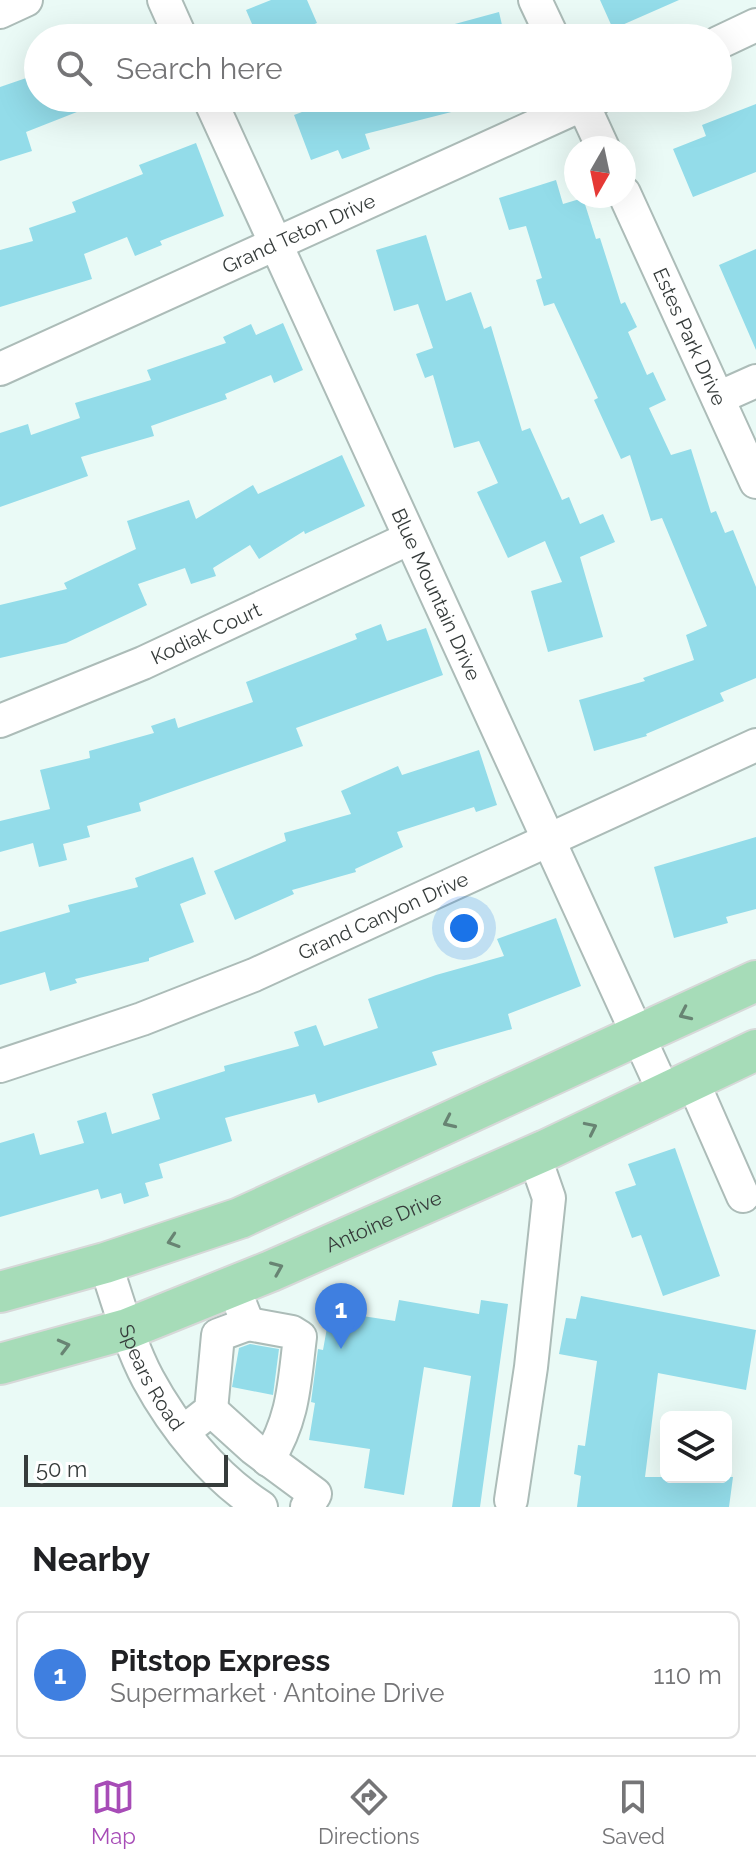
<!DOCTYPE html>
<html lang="en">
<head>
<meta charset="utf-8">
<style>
  :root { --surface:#fff; --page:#f2f2f2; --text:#202124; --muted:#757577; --line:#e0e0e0; --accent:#a74cb7 }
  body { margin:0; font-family:Raleway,sans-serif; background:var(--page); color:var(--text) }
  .controls { position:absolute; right:24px; bottom:24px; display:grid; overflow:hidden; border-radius:12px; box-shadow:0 8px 32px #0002 }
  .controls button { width:72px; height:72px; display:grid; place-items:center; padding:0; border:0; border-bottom:2px solid var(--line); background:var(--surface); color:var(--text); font:40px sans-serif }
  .compass { position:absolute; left:564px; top:136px; width:72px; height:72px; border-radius:50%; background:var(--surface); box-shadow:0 8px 32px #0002; rotate:189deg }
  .scale { position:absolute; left:24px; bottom:20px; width:204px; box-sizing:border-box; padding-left:8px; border:4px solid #363c3b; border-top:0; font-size:22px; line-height:28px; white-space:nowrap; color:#363c3b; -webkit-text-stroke:6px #fff; paint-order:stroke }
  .you { position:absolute; left:464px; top:928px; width:28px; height:28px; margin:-20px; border:6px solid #fff; border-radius:50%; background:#1a73e8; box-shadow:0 0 0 12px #1a73e833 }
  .badge { display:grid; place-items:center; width:52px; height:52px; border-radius:50%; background:var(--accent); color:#fff; font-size:26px; font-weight:700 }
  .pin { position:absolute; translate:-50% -66px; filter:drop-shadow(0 2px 4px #0008) }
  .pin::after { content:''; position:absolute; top:42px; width:28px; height:24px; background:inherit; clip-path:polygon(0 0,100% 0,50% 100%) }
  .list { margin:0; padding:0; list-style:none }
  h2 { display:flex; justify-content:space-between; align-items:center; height:104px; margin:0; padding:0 32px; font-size:34px }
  h2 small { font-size:26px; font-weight:400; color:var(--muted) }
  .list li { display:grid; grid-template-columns:52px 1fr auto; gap:24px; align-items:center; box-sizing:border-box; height:128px; margin:0 16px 16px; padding:0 16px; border:2px solid var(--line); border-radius:12px }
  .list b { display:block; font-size:30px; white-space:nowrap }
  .list p { margin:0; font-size:26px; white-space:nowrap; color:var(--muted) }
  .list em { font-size:26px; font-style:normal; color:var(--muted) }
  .icon { flex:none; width:44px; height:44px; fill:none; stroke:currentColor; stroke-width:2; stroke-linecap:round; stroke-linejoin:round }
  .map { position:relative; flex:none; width:756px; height:1507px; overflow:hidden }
  .search { position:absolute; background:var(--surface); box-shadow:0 8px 32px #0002; left:24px; right:24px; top:24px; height:88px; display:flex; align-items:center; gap:20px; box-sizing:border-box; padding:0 28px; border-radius:44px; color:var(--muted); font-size:30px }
  .sheet { height:248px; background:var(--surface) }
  nav { display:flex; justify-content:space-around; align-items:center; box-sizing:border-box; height:112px; border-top:2px solid var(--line); background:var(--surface); font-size:22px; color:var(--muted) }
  nav a { display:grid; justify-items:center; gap:4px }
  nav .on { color:var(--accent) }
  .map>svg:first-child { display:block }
  .building { fill:#93dce9 }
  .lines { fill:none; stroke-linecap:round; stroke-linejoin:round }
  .minor-casing { stroke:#acbcb8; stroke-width:36 }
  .major-casing { stroke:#d7d8d8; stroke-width:44 }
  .minor { stroke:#fff; stroke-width:32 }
  .major { stroke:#a6dcb8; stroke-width:40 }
  .oneway { stroke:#688473 }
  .labels { text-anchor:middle; stroke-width:6; stroke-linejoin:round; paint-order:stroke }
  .street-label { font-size:20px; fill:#363c3b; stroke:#fff }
</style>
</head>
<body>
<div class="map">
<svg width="756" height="1507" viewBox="0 0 756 1507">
  <rect width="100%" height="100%" fill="#eafaf6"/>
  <path class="building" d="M 271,0 L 307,0 L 317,23 L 281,38 L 258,38 L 246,10 Z
    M 600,0 L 679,0 L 613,29 Z
    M 499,12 L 505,38 L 430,38 L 429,31 Z
    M 38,74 L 38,98 L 110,99 L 26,132 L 32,151 L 0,161 L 0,87 Z
    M 339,98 L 474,98 L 475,106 L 365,134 L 370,149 L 342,159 L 338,150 L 311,160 L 294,115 Z
    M 756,104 L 756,172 L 693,197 L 673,149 L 706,136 L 702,125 Z
    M 196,143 L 224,216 L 160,241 L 162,245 L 135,256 L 127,237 L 84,254 L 92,279 L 0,307 L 0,250 L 33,241 L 29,228 L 76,212 L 72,202 L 143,174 L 139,165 Z
    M 556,180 L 563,204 L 583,198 L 596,239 L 600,238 L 621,304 L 625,302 L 637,327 L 628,332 L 647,375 L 653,372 L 666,400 L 649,408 L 671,455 L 691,449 L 711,513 L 716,511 L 725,533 L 733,530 L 756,587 L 756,678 L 720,693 L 724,701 L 646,734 L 647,736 L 594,751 L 579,700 L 645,681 L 643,678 L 694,660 L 686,635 L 707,626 L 662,518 L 651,521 L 630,455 L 621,459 L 594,400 L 598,398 L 554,303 L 544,306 L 536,280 L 542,278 L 526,226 L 509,230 L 499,198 Z
    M 426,235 L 446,301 L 471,292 L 484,329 L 491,326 L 522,431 L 530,428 L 562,500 L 569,497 L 580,524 L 603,514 L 615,542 L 580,557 L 603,637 L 548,652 L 531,591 L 562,582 L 545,541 L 508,558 L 477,492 L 498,483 L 479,441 L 454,448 L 433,375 L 425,378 L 416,354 L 433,348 L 418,304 L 394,311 L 376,250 Z
    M 756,249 L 756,350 L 719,265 Z
    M 283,323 L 303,370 L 274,383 L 271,375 L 225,394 L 227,399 L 151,426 L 154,436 L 81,457 L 88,476 L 0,507 L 0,433 L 28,424 L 31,435 L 80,418 L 75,403 L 151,380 L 147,370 L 226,343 L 223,337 L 251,324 L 256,335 Z
    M 342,455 L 365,506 L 305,534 L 304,531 L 259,559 L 250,545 L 213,568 L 216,576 L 191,584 L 185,568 L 138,584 L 147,605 L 66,643 L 0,658 L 0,605 L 67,589 L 64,583 L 136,549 L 127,521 L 189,500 L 196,519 L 253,485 L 258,494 Z
    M 381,624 L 387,641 L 426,628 L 443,675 L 296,728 L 303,746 L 139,803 L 141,811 L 87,826 L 90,837 L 63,844 L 67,860 L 39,867 L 33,843 L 0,852 L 0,821 L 50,809 L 40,770 L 90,758 L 89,751 L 154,733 L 151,726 L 175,718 L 178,728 L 253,702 L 246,682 L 357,639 L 355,634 Z
    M 479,750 L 497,805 L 476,812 L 474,807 L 397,832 L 403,847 L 355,869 L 356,872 L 292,890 L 294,894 L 235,920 L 214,871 L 286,841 L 284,833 L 351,814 L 341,791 L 398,766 L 402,775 Z
    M 756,837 L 756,909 L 726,917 L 728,923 L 674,938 L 654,867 Z
    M 193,857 L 206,894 L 180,904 L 194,942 L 149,958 L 149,961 L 75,979 L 77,983 L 50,991 L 45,972 L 0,985 L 0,932 L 70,912 L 68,905 L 138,887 L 135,878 Z
    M 556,918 L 581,986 L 508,1014 L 512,1029 L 432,1052 L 437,1065 L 318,1103 L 315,1094 L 225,1118 L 232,1141 L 159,1164 L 163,1178 L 145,1183 L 149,1196 L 124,1204 L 121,1193 L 101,1199 L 98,1189 L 0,1217 L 0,1143 L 34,1133 L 40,1155 L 84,1143 L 77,1121 L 106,1112 L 112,1134 L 160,1119 L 152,1094 L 225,1071 L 224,1066 L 299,1046 L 294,1032 L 316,1025 L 324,1046 L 378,1028 L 368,999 L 436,975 L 504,956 L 497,939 Z
    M 675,1148 L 720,1276 L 663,1296 L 641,1235 L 632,1238 L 615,1192 L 636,1185 L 628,1164 Z
    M 581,1296 L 756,1330 L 746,1390 L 658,1373 L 645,1477 L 733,1477 L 729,1507 L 577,1507 L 581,1476 L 574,1474 L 578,1445 L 585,1446 L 597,1361 L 559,1354 L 566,1318 L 576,1319 Z
    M 399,1300 L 479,1314 L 481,1300 L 508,1304 L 480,1507 L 452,1507 L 471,1376 L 424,1367 L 404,1495 L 364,1488 L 370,1449 L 309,1440 L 315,1403 L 311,1402 L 318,1349 L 323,1350 L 330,1311 L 395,1321 Z
    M 250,1344 L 279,1349 L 273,1395 L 232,1387 L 239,1348 Z"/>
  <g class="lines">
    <g class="minor-casing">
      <g id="minor">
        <path d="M 164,0 L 181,38"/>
        <path d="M 535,0 L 553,38"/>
        <path d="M 0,12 L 26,0"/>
        <path d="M 718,43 L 756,25"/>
        <path id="s1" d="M 209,98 L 664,1092"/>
        <path d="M 580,98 L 603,148"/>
        <path id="s2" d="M 624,193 L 756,482"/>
        <path id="s3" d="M 0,369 L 597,98"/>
        <path d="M 718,398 L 756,381"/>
        <path id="s4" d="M 0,721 L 143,663 L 410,538"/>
        <path id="s5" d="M 0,1066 L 142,1019 L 254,975 L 756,745"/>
        <path d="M 692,1080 L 743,1196"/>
        <path id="s6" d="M 105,1263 C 118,1301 129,1343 148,1379 C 174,1427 214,1477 261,1507"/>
        <path d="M 248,1324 L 292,1332 L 300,1337 C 294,1385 294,1417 268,1460"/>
        <path d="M 211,1410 L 253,1448 L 315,1494 L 307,1507"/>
        <path d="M 183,1432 L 211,1410 L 218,1335 L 248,1324 L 233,1286"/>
        <path d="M 511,1500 L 531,1367 L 549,1198 L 534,1155"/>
      </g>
    </g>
    <g class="major-casing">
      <g id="major">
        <path d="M 0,1292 L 105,1263 L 240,1218 L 756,981"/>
        <path id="s7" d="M 0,1364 L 127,1329 L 271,1271 L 546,1150 L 756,1050"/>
      </g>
    </g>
    <use href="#minor" class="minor"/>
    <use href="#major" class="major"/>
  </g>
  <defs><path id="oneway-chevron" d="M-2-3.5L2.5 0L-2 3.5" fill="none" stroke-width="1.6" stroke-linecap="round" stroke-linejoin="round" transform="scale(2)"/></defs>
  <g class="oneway">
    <use href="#oneway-chevron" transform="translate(685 1014) rotate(155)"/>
    <use href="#oneway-chevron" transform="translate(449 1122) rotate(155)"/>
    <use href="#oneway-chevron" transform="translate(591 1128) rotate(-26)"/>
    <use href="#oneway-chevron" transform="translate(173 1241) rotate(162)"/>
    <use href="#oneway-chevron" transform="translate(277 1268) rotate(-23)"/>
    <use href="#oneway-chevron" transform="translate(64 1346) rotate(-15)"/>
  </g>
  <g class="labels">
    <g class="street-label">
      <text dy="7" stroke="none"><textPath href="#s3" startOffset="328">Grand Teton Drive</textPath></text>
      <text dy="7" stroke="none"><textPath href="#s2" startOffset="158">Estes Park Drive</textPath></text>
      <text dy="7" stroke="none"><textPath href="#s1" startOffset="546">Blue Mountain Drive</textPath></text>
      <text dy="7" stroke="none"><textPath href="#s4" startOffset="224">Kodiak Court</textPath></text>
      <text dy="7" stroke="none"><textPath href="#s5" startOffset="412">Grand Canyon Drive</textPath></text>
      <text dy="7" stroke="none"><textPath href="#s7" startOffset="410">Antoine Drive</textPath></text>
      <text dy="7" stroke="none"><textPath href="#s6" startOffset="124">Spears Road</textPath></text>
    </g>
  </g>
</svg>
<div class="controls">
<button><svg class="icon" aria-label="layers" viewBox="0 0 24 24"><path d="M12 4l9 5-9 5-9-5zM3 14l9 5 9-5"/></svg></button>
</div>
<svg class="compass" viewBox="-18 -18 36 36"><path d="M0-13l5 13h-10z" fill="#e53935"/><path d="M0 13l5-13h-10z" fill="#757577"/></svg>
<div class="scale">50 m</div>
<div class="you"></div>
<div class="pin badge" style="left:341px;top:1349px;background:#3f7fe0">1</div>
<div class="search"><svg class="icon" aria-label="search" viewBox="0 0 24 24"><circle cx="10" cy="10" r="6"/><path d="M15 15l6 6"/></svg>Search here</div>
</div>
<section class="sheet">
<h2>Nearby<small></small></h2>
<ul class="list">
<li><span class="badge" style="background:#3f7fe0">1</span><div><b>Pitstop Express</b><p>Supermarket · Antoine Drive</p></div><em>110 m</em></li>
</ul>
</section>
<nav>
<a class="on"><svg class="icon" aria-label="map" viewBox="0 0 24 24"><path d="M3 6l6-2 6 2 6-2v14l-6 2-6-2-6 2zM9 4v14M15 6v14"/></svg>Map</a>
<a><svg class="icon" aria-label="directions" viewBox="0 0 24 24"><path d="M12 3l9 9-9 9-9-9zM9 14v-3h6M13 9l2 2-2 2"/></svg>Directions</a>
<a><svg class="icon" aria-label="saved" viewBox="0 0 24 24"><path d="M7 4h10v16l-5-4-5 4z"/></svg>Saved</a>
</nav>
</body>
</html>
